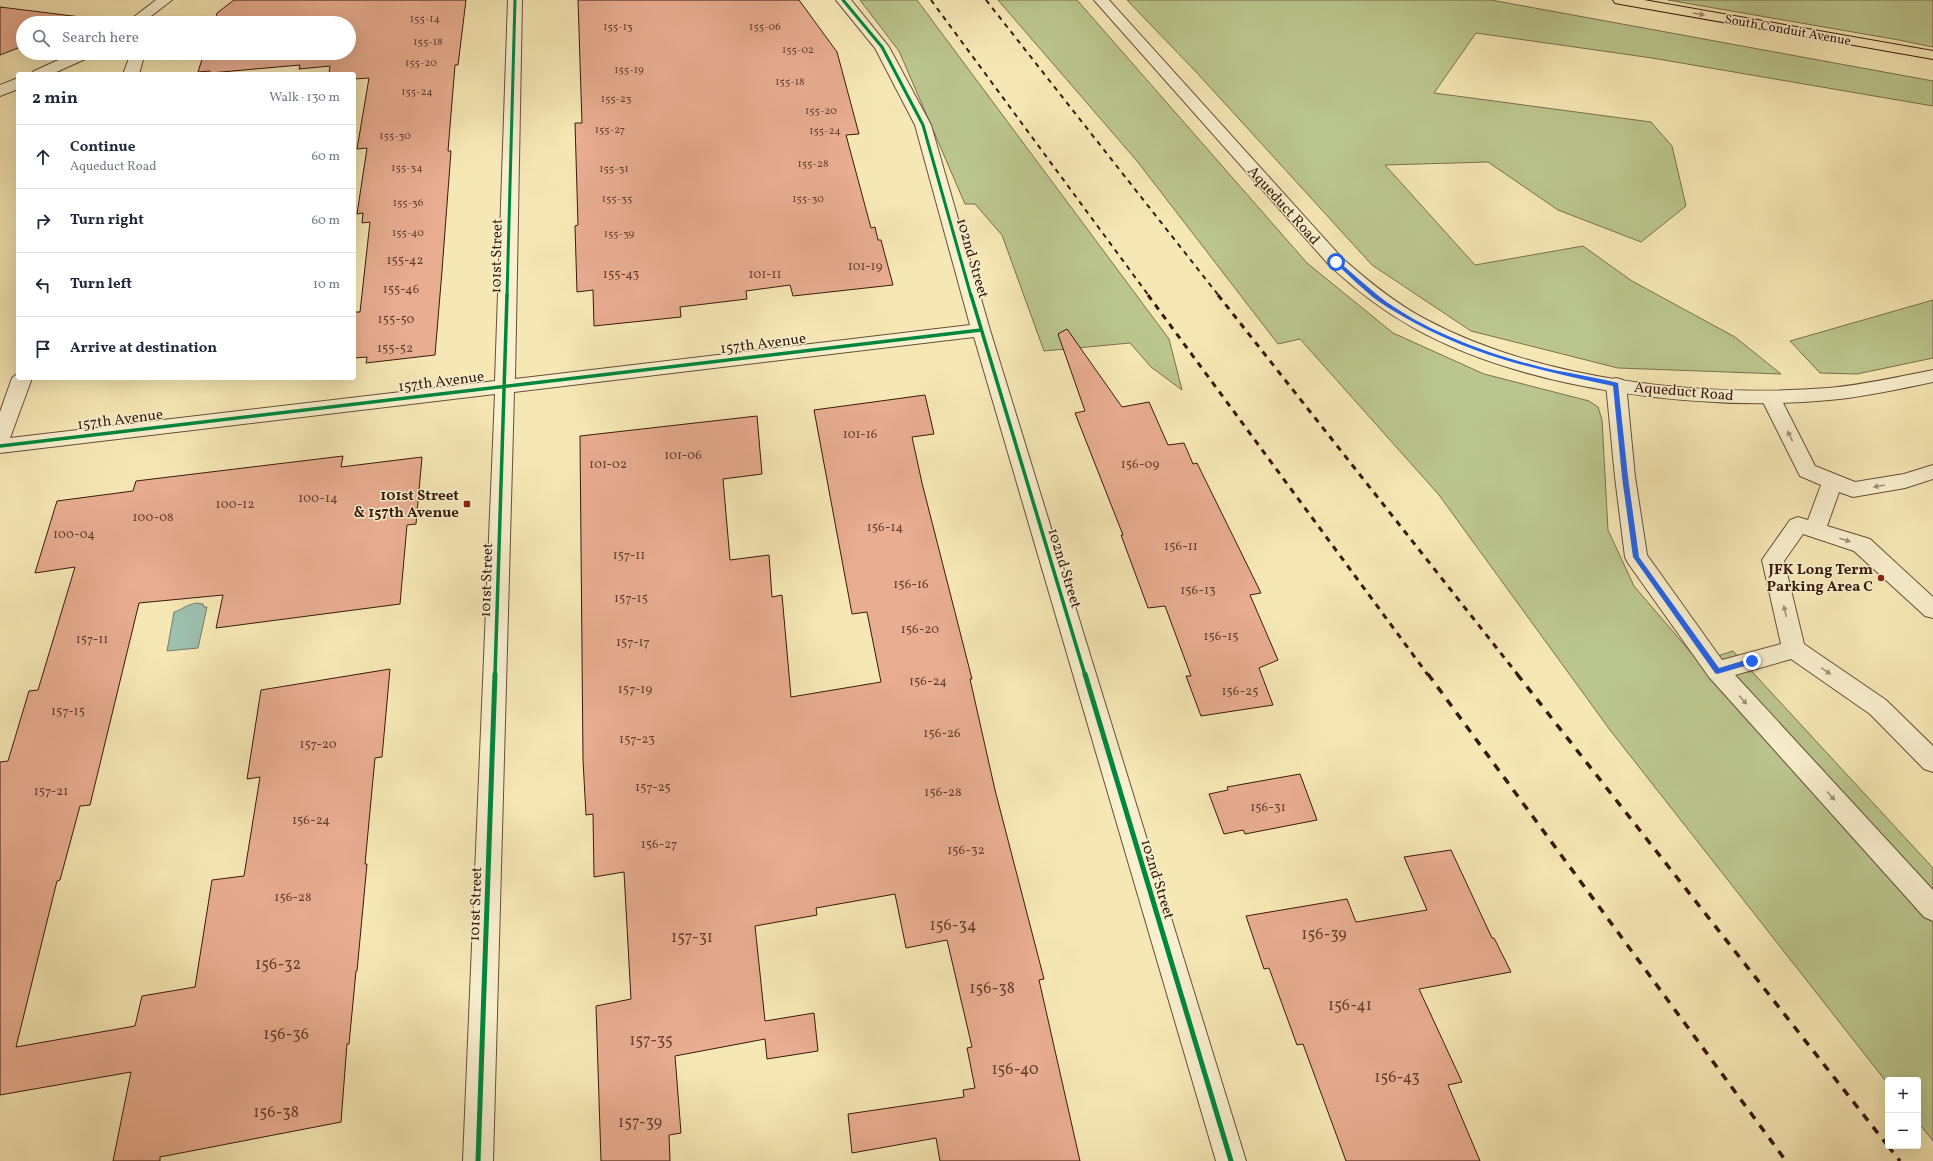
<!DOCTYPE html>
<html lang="en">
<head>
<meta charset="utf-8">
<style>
  :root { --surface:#fff; --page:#f2f2f3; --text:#1f2937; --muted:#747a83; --line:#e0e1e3 }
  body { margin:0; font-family:Vollkorn,serif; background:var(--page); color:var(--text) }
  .controls { position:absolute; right:12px; bottom:12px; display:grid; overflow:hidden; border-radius:4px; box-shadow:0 4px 16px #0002 }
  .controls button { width:36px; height:36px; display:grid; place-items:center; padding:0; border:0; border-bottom:1px solid var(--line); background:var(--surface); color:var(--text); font:20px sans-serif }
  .stop { position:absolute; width:12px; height:12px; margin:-9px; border:3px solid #2563eb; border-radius:50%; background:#fff }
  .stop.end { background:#2563eb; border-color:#fff; box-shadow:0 1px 4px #0008 }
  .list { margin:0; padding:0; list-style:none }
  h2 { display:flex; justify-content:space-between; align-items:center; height:52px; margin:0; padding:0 16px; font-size:17px }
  h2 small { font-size:13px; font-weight:400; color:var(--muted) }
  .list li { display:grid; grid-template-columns:26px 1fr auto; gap:12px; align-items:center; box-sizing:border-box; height:64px; padding:0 16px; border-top:1px solid var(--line) }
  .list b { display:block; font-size:15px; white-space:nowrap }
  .list p { margin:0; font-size:13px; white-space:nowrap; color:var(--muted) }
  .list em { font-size:13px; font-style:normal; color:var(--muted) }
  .icon { flex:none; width:22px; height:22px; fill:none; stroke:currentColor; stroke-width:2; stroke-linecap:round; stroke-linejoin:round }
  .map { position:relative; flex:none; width:1933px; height:1161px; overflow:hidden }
  .search { position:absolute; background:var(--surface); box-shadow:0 4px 16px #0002; left:16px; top:16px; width:340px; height:44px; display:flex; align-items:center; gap:10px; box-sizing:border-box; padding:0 14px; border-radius:22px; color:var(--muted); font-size:15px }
  .panel { position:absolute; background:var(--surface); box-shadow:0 4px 16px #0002; left:16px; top:72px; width:340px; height:308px; border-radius:4px }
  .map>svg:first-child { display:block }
  .green { fill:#bbc68e; stroke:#7a704e }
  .water { fill:#9dc0af; stroke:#757e6e }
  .building { fill:#e9ad91; stroke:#381a0d }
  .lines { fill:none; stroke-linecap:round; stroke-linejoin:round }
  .service-casing { stroke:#684e37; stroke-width:2 }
  .minor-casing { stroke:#684e37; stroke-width:2 }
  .trunk-casing { stroke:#381a0d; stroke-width:2 }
  .service { fill:#f9f0cf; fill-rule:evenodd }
  .minor { fill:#f9f0cf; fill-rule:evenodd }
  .trunk { fill:#f6e8b5; fill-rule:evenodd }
  .rail-far2 { stroke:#381a0d; stroke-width:2; stroke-dasharray:5 5; stroke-linecap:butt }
  .rail-far1 { stroke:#381a0d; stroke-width:3; stroke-dasharray:6 6; stroke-linecap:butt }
  .rail { stroke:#381a0d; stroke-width:3.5; stroke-dasharray:8 8; stroke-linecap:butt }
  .cycleway-far2-casing { stroke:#f9f0cf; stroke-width:5 }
  .cycleway-far1-casing { stroke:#f9f0cf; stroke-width:6 }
  .cycleway-casing { stroke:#f9f0cf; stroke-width:8 }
  .cycleway-far2 { stroke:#00873e; stroke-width:3 }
  .cycleway-far1 { stroke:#00873e; stroke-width:3.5 }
  .cycleway { stroke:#00873e; stroke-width:5 }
  .oneway { fill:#a08b69 }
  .oneway2 { fill:#a29078 }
  .route { fill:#2563eb }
  .poi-dot { fill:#8f2418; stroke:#f9f0cf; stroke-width:1.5 }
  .labels { text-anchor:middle; stroke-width:3; stroke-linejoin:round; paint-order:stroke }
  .far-number-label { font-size:11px; fill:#643f2e }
  .far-street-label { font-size:13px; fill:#381a0d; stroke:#f9f0cf }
  .number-label { font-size:13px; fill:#643f2e }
  .street-label { font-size:15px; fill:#381a0d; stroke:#f9f0cf }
  .poi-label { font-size:15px; font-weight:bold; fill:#381a0d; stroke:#f9f0cf; text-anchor:end }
  .near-number-label { font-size:16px; fill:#643f2e }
</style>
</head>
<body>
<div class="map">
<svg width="1933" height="1161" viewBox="0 0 1933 1161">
  <rect width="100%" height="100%" fill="#f6e8b5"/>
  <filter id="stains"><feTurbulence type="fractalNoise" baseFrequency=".005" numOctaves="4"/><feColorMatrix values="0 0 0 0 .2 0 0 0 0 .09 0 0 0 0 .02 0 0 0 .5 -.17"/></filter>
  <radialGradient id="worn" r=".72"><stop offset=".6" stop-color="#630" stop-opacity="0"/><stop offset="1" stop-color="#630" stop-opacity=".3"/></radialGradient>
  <path class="green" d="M 860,0 L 917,0 L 1169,339 L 1182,390 L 1151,367 L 1130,343 L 1044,351 L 1002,235 L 975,204 L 965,204 L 899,51 Z
    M 998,0 L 1077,0 L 1307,263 L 1393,333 L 1484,374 L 1589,401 L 1598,407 L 1602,420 L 1608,530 L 1634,586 L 1699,662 L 1733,651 L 1933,868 L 1933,1141 L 1918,1122 L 1918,1080 L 1888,1080 L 1888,1084 L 1610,730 L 1439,495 L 1300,339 L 1278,344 L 1137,161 Z
    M 1127,0 L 1491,0 L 1933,81 L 1933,106 L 1652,58 L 1476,33 L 1434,93 L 1651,122 L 1672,146 L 1686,206 L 1641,242 L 1558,210 L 1488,162 L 1385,165 L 1475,265 L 1583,246 L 1632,281 L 1735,337 L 1781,374 L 1618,368 L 1471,331 L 1372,265 L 1198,74 Z
    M 1668,0 L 1933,0 L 1933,47 L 1899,40 Z
    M 1933,300 L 1933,358 L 1857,374 L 1820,373 L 1790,341 Z"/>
  <path class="water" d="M 197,603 L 203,604 L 204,607 L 207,607 L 198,648 L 167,651 L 174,612 C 182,610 185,605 197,603 Z"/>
  <path class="building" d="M 234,0 L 466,0 L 458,65 L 455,65 L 448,151 L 451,151 L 442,271 L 435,355 L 366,363 L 367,357 L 354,358 L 354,312 L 360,312 L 370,222 L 362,223 L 363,213 L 357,214 L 367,148 L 357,149 L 369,78 L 354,79 L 354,74 L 329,74 L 330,66 L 299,69 L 300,65 L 210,73 L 210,71 L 198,72 L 204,53 L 349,53 L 349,23 L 214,23 L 217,13 Z
    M 578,0 L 799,0 L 837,52 L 859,134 L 846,135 L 871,228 L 875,227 L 878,240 L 881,240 L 893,285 L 793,296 L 790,285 L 746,291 L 747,299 L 680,307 L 681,317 L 594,326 L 593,290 L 577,292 L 575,226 L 578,225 L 575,123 L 582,123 Z
    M 0,7 L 89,18 L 78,23 L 23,23 L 23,46 L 0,55 Z
    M 1067,329 L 1122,407 L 1149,402 L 1168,445 L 1184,443 L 1193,464 L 1197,463 L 1261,593 L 1250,595 L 1278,660 L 1259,668 L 1273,705 L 1201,716 L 1186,676 L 1191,676 L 1165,606 L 1148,608 L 1121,535 L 1123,535 L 1075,413 L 1085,411 L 1058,334 Z
    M 925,395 L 934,434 L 912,437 L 922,483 L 972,679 L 970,679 L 995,790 L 1044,979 L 1039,980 L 1080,1161 L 940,1161 L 936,1138 L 852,1153 L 848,1114 L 964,1097 L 963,1090 L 975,1088 L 967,1048 L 972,1047 L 947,940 L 906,948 L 895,894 L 816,908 L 817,915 L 755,926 L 765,1021 L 814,1013 L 818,1051 L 767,1059 L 765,1039 L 675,1056 L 681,1133 L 669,1135 L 670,1161 L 601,1161 L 596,1006 L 631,999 L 624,872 L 594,877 L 593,814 L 586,815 L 583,760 L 580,436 L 757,416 L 762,474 L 723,479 L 730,560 L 769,555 L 772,597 L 782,595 L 791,697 L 881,682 L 867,612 L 852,614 L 814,410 Z
    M 343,456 L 341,467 L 422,457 L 416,524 L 407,525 L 400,604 L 216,628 L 223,595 L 139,603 L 90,805 L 80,806 L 60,880 L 57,881 L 16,1047 L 135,1026 L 142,996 L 195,987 L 212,880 L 244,876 L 260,777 L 247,779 L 261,690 L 390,669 L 382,757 L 375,758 L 365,864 L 367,864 L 357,971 L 356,971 L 349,1044 L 347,1044 L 341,1122 L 160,1157 L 160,1161 L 113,1161 L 131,1072 L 0,1095 L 0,762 L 8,761 L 29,691 L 38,690 L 75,567 L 35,573 L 57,501 L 133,491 L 136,481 Z
    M 1300,774 L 1317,820 L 1245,834 L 1243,830 L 1224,834 L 1209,794 L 1228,790 L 1227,787 Z
    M 1451,850 L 1492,938 L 1494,938 L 1511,972 L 1419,989 L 1462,1082 L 1448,1085 L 1480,1161 L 1346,1161 L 1303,1044 L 1297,1045 L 1269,968 L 1264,969 L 1246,916 L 1347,899 L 1356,922 L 1427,910 L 1404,857 Z"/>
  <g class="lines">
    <g class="service-casing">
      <path id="service" d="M 1616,378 L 1623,380 L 1626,384 L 1635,477 L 1647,555 L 1722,660 L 1781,644 L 1762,560 L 1790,520 L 1798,517 L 1808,520 L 1821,485 L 1800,476 L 1761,398 L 1764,393 L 1771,392 L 1778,393 L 1815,466 L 1855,482 L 1904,474 L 1933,465 L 1933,479 L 1905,488 L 1853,497 L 1839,492 L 1827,526 L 1870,539 L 1933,597 L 1933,618 L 1925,616 L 1854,551 L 1803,534 L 1784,561 L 1804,644 L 1886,700 L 1933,746 L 1933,772 L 1924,769 L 1870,714 L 1791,659 L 1735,675 L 1933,890 L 1933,921 L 1924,917 L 1709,677 L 1628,563 L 1625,557 L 1615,477 L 1606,384 L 1609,380 Z"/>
    </g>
    <g class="minor-casing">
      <path id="minor" d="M 156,0 L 172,0 L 142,23 L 126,23 Z
        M 508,0 L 522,0 L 515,379 L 970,325 L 915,125 L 875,48 L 836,0 L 851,0 L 889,47 L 931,125 L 990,330 L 1246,1161 L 1216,1161 L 974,337 L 514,392 L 493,1161 L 463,1161 L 495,394 L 0,453 L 0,412 L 12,378 L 18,373 L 18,378 L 32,378 L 10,438 L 495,381 Z
        M 1094,0 L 1109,0 L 1342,258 C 1368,281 1395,303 1425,319 C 1538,380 1701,398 1828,388 C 1863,385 1898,377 1933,370 L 1933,382 C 1899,389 1864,397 1829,400 C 1702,412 1523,390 1412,327 C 1382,310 1355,289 1330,266 Z
        M 74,53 L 94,53 L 92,56 L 52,74 L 31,74 L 34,71 Z
        M 131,53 L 145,53 L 139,74 L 123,74 Z
        M 18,78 L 18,89 L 0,96 L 0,85 Z"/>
    </g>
    <g class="trunk-casing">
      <path id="trunk" d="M 1613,0 L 1644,0 L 1933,51 L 1933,59 L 1620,4 L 1615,3 Z"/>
    </g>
    <use href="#service" class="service"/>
    <use href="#minor" class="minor"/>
    <use href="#trunk" class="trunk"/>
    <path class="rail-far2" d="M 931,0 L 1149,296
      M 986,0 L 1219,296"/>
    <path class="rail-far1" d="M 1148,295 L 1428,675
      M 1218,295 L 1518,675"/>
    <path class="rail" d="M 1428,674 L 1786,1161
      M 1517,674 L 1888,1146
      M 1888,1146 L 1900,1161"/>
    <g class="cycleway-far2-casing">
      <path id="cycleway-far2" d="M 843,0 L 882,47 L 923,125 L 971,296
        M 507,296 L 515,0"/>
    </g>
    <g class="cycleway-far1-casing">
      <path id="cycleway-far1" d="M 971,295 L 1085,675
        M 0,446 L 981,330
        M 495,675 L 507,295"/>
    </g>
    <g class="cycleway-casing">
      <path id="cycleway" d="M 1085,674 L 1231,1161
        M 478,1161 L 495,674"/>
    </g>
    <use href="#cycleway-far2" class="cycleway-far2"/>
    <use href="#cycleway-far1" class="cycleway-far1"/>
    <use href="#cycleway" class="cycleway"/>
  </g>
  <defs><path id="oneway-solid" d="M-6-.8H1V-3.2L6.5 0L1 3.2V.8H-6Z"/></defs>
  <use class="oneway" href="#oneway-solid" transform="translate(1699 14) rotate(10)"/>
  <g class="oneway2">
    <use href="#oneway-solid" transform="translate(1790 436) rotate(-116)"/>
    <use href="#oneway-solid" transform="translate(1879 486) rotate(170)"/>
    <use href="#oneway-solid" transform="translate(1845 540) rotate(17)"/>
    <use href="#oneway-solid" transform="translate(1785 611) rotate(-103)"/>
    <use href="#oneway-solid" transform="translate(1826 671) rotate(34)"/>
    <use href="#oneway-solid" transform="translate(1743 700) rotate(48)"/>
    <use href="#oneway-solid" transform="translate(1831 796) rotate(48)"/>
  </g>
  <path class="route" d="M 1335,261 L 1338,261 C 1352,273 1365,285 1380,297 C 1423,330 1485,353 1537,366 C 1564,373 1591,376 1618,383 L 1628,477 L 1639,557 L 1719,668 L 1752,658 L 1755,659 L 1755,663 L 1717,674 L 1715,673 L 1633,557 L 1622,477 L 1613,386 C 1527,368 1453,351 1378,301 C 1363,290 1349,275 1335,263 Z"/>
  <g class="poi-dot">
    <rect x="463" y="500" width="8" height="8" rx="2"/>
    <circle cx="1881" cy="578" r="4"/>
  </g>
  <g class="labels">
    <g class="far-number-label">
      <text x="425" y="22">155-14</text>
      <text x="618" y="30">155-13</text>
      <text x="765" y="30">155-06</text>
      <text x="428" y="45">155-18</text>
      <text x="798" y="53">155-02</text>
      <text x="421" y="66">155-20</text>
      <text x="629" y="73">155-19</text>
      <text x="790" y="85">155-18</text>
      <text x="417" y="95">155-24</text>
      <text x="616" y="102">155-23</text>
      <text x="821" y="114">155-20</text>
      <text x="610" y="133">155-27</text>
      <text x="825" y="134">155-24</text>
      <text x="395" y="139">155-30</text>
      <text x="813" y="167">155-28</text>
      <text x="407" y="171">155-34</text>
      <text x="614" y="172">155-31</text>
      <text x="617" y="202">155-35</text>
      <text x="808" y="202">155-30</text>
      <text x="408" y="206">155-36</text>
      <text x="408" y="236">155-40</text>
      <text x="619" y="237">155-39</text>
    </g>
    <g class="far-street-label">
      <text transform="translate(1788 29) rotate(10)" y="5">South Conduit Avenue</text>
    </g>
    <g class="number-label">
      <text x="405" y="264">155-42</text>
      <text x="865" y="270">101-19</text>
      <text x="621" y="278">155-43</text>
      <text x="765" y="278">101-11</text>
      <text x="401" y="293">155-46</text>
      <text x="396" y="323">155-50</text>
      <text x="395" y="352">155-52</text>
      <text x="860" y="438">101-16</text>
      <text x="683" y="459">101-06</text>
      <text x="608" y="468">101-02</text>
      <text x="1140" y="468">156-09</text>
      <text x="318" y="502">100-14</text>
      <text x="235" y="508">100-12</text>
      <text x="153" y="521">100-08</text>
      <text x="885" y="531">156-14</text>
      <text x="74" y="538">100-04</text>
      <text x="1181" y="550">156-11</text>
      <text x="629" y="559">157-11</text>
      <text x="911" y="588">156-16</text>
      <text x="1198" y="594">156-13</text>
      <text x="631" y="602">157-15</text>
      <text x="920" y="633">156-20</text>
      <text x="1221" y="640">156-15</text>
      <text x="92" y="643">157-11</text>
      <text x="633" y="646">157-17</text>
      <text x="928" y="685">156-24</text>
      <text x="635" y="693">157-19</text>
      <text x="1240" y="695">156-25</text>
      <text x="68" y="715">157-15</text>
      <text x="942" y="737">156-26</text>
      <text x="637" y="743">157-23</text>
      <text x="318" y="748">157-20</text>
      <text x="653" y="791">157-25</text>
      <text x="51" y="795">157-21</text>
      <text x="943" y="796">156-28</text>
      <text x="1268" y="811">156-31</text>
      <text x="311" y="824">156-24</text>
      <text x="659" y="848">156-27</text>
      <text x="966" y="854">156-32</text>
      <text x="293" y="901">156-28</text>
    </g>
    <g class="street-label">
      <text transform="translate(1284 205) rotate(48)" y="5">Aqueduct Road</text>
      <text transform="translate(496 256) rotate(-89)" y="5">101st Street</text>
      <text transform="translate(973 258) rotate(74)" y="5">102nd Street</text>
      <text transform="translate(763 343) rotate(-7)" y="5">157th Avenue</text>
      <text transform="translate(441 381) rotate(-7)" y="5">157th Avenue</text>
      <text transform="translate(1684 391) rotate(5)" y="5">Aqueduct Road</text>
      <text transform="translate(120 419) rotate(-7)" y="5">157th Avenue</text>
      <text transform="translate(1065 568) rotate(73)" y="5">102nd Street</text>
      <text transform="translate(486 580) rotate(-88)" y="5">101st Street</text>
      <text transform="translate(1158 879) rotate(73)" y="5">102nd Street</text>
      <text transform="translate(475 904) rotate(-88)" y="5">101st Street</text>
    </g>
    <g class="poi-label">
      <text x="459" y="500">101st Street<tspan x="459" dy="17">&amp; 157th Avenue</tspan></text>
      <text x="1873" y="574">JFK Long Term<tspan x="1873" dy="17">Parking Area C</tspan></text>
    </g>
    <g class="near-number-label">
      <text x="953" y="930">156-34</text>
      <text x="1324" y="939">156-39</text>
      <text x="692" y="942">157-31</text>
      <text x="278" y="969">156-32</text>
      <text x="992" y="993">156-38</text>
      <text x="1350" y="1010">156-41</text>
      <text x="286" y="1039">156-36</text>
      <text x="651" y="1045">157-35</text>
      <text x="1015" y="1074">156-40</text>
      <text x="1397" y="1082">156-43</text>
      <text x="276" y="1117">156-38</text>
      <text x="640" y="1127">157-39</text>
    </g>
  </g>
  <rect width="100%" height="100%" filter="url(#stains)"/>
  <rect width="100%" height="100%" fill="url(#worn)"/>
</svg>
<div class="controls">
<button>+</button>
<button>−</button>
</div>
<div class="stop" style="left:1336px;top:262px"></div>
<div class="stop end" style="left:1752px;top:661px"></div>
<div class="search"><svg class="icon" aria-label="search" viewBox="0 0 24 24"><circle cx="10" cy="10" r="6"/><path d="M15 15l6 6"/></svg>Search here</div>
<section class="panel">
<h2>2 min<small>Walk · 130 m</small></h2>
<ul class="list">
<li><svg class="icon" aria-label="ahead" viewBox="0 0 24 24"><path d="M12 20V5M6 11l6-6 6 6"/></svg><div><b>Continue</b><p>Aqueduct Road</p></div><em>60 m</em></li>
<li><svg class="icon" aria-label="right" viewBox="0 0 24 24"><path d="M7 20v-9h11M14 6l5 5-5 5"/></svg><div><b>Turn right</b></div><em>60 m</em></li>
<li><svg class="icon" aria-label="left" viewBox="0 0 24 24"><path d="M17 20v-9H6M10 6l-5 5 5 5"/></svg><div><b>Turn left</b></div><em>10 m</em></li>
<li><svg class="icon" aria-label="arrive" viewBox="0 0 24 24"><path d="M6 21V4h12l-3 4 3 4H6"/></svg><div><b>Arrive at destination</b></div></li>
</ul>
</section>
</div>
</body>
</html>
